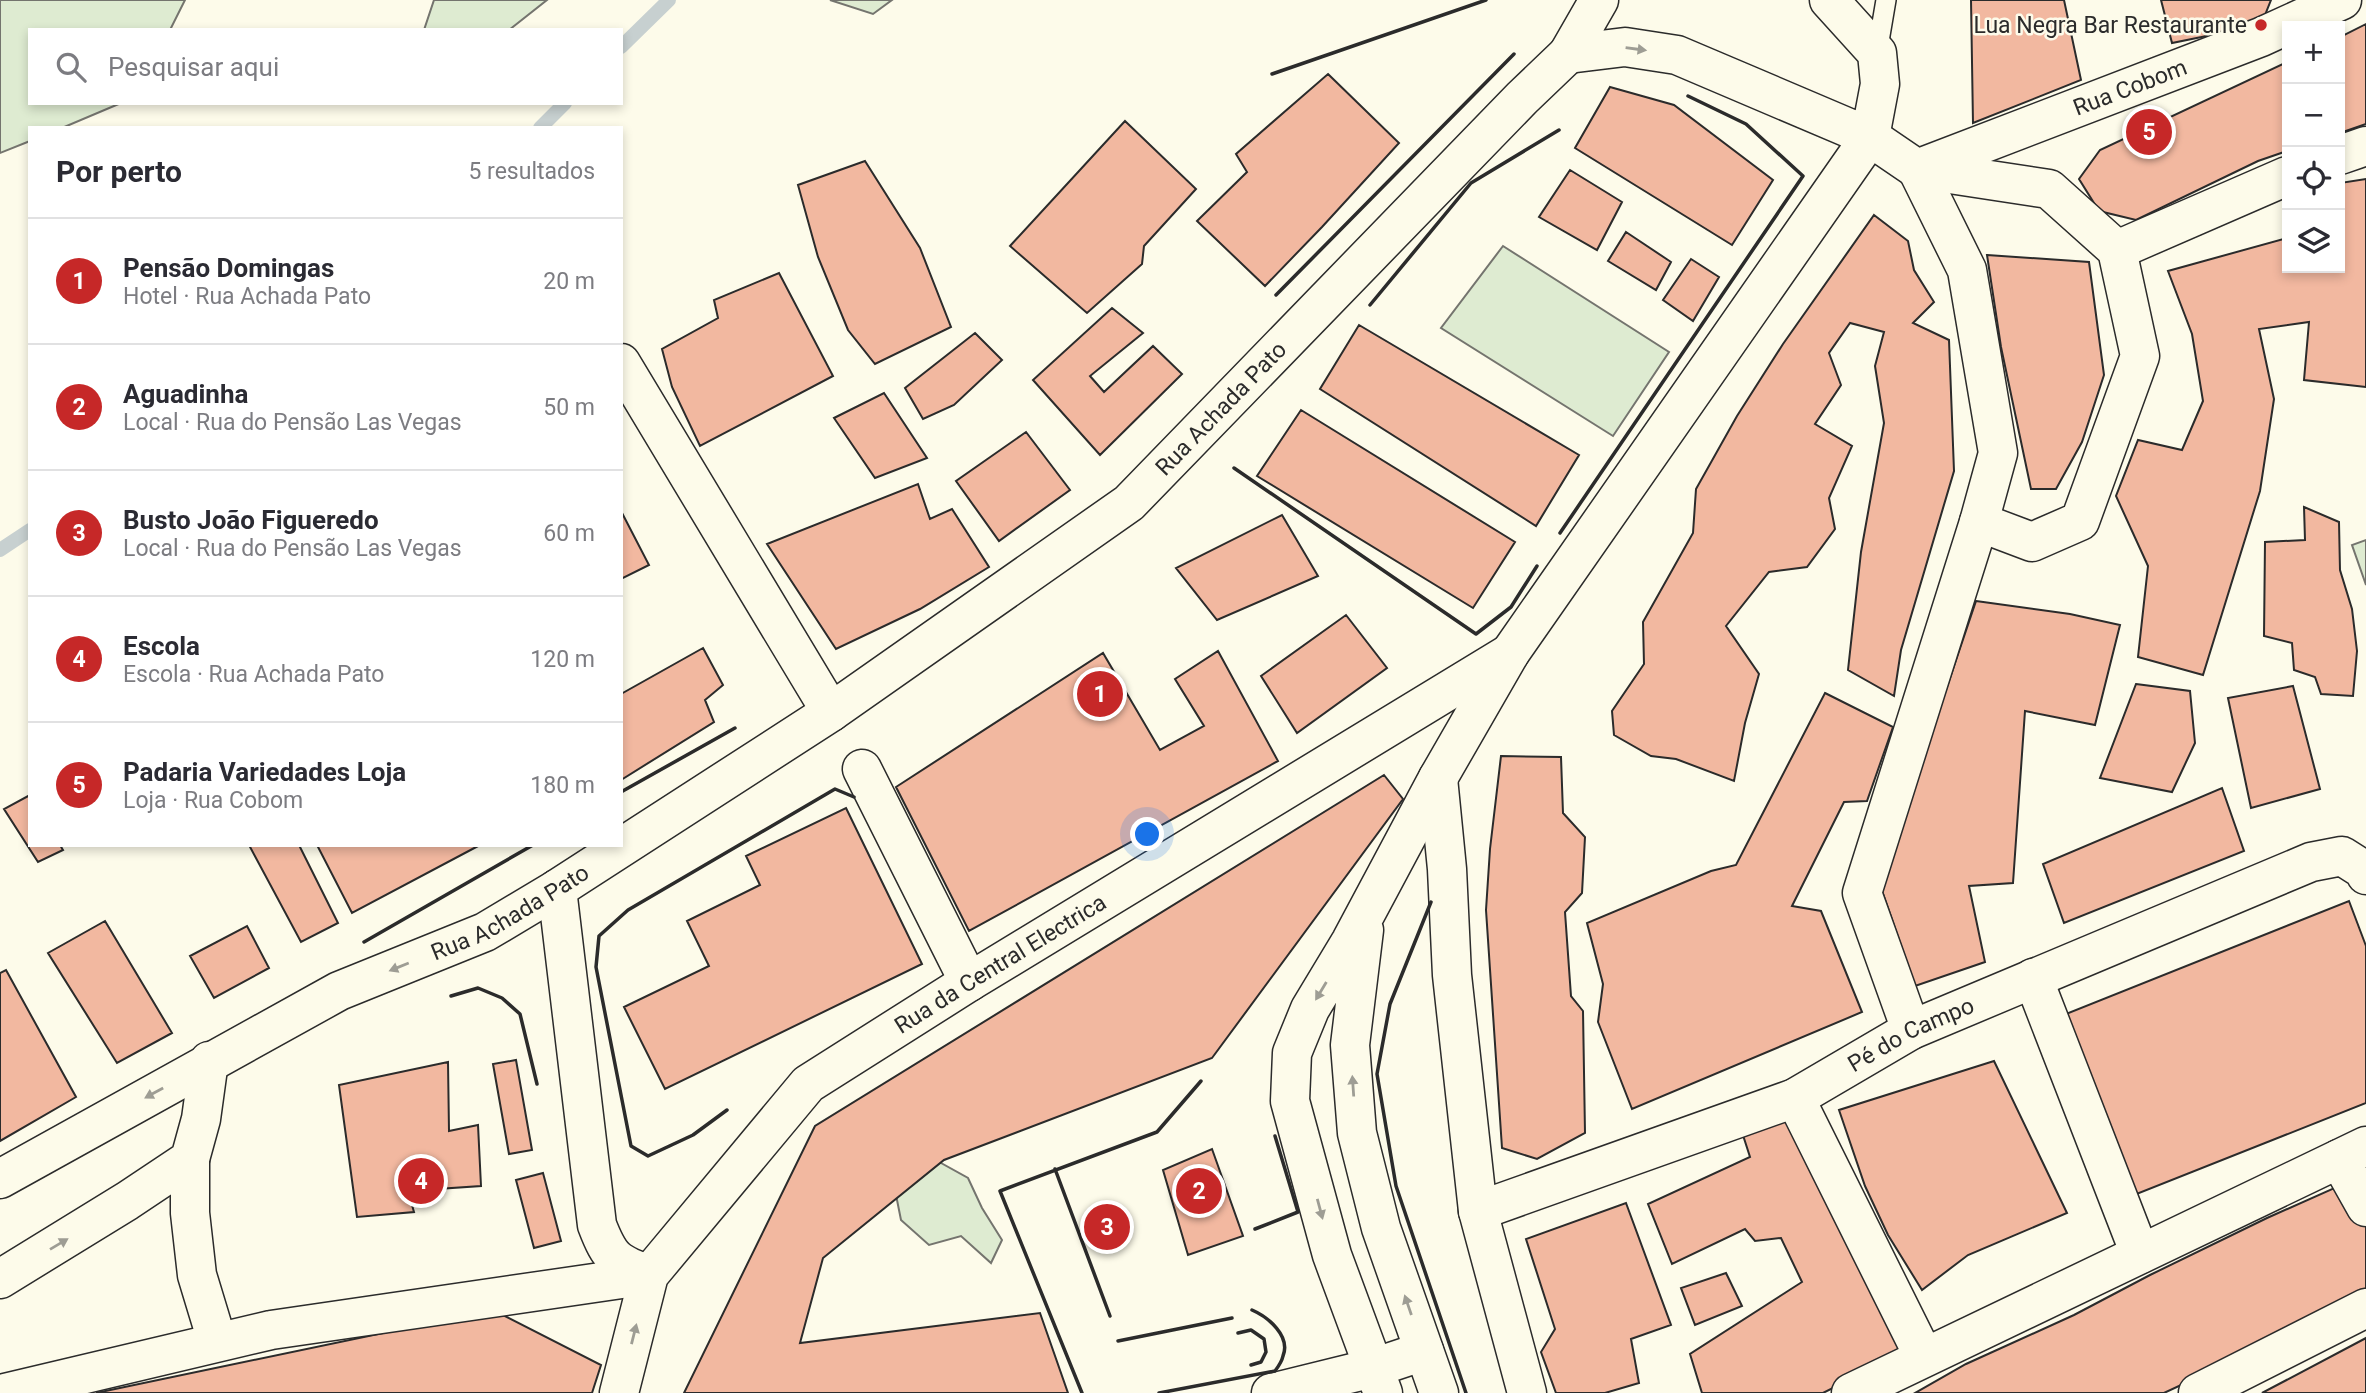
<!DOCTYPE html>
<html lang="pt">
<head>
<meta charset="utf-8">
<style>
  :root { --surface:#fff; --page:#f2f2f3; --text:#2b2b33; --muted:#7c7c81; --line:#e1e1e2; --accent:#c62828 }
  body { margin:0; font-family:Roboto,sans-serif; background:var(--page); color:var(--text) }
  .controls { position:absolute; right:21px; top:21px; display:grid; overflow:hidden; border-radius:0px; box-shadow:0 4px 10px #0003 }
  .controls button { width:63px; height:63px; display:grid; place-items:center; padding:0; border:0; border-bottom:2px solid var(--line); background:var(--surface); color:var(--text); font:35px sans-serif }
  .you { position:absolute; left:1148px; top:835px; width:24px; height:24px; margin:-18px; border:5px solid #fff; border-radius:50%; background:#1a73e8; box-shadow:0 0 0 10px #1a73e833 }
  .badge { display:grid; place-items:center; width:46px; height:46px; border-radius:50%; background:var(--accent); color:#fff; font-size:23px; font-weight:700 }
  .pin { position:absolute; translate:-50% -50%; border:4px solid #fff; box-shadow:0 2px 7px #0006 }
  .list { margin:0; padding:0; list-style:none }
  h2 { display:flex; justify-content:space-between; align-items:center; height:91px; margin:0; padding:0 28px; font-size:30px }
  h2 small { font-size:23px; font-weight:400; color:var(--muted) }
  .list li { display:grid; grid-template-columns:46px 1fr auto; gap:21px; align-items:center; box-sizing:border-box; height:126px; padding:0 28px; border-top:2px solid var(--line) }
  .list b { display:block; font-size:26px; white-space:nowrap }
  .list p { margin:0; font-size:23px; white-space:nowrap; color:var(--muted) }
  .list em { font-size:23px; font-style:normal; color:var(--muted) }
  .icon { flex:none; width:38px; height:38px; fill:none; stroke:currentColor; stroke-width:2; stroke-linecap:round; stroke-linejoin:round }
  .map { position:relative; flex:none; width:2366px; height:1393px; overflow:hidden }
  .search { position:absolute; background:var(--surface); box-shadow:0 4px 10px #0003; left:28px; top:28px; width:595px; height:77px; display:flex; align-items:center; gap:18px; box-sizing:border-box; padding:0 24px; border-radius:0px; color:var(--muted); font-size:26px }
  .panel { position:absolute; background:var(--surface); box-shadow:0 4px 10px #0003; left:28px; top:126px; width:595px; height:721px; border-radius:0px }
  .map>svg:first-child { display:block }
  .green { fill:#deebd1; stroke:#74746e; stroke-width:2 }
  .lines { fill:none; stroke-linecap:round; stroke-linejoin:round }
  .stream { stroke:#c7d0d0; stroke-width:14 }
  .building { fill:#f2b8a0; stroke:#2b2b2b; stroke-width:2 }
  .lane-casing { stroke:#2b2b2b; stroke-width:22 }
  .street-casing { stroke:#2b2b2b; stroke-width:41 }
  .secondary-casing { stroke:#2b2b2b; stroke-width:41 }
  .primary-casing { stroke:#2b2b2b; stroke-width:41 }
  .lane { stroke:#fdfbea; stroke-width:19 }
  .street { stroke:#fdfbea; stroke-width:38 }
  .secondary { stroke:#fdfbea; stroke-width:38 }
  .primary { stroke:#fdfbea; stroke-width:38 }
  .wall { stroke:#2b2b2b; stroke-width:3.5 }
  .oneway { fill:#9e9d94 }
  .poi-dot { fill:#c62828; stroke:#fdfbea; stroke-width:2.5 }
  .labels { text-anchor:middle; stroke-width:5; stroke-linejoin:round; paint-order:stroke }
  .poi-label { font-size:23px; fill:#2b2b2b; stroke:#fdfbea; text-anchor:end }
  .street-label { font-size:23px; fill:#2b2b2b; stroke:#fdfbea }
</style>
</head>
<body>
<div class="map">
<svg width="2366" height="1393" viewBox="0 0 2366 1393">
  <rect width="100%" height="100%" fill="#fdfbea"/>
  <path class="green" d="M 0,0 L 185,0 L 170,30 L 30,30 L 30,103 L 121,103 L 62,128 L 30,128 L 30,141 L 0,153 Z
    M 434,0 L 547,0 L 509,30 L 424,30 Z
    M 830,0 L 892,0 L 873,14 Z
    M 1503,246 L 1669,352 L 1613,436 L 1441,328 Z
    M 2366,540 L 2366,585 L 2352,545 Z
    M 923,1153 L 968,1178 L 982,1208 L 1002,1240 L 991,1263 L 961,1236 L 929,1245 L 901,1220 L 892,1175 Z"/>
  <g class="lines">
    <path class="stream" d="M 621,47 L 669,0
      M 540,128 L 565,103
      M 0,550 L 30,530"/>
  </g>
  <path class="building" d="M 1971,0 L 2064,0 L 2081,80 L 1973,123 Z
    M 2161,0 L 2271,0 L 2261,25 L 2172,43 Z
    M 2366,24 L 2366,124 L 2340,133 L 2340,37 Z
    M 2287,62 L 2287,151 L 2258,161 L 2136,220 L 2099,211 L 2079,179 L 2100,150 Z
    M 1328,74 L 1399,143 L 1322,227 L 1265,286 L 1197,221 L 1247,172 L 1236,154 Z
    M 1610,87 L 1674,105 L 1773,180 L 1732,245 L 1575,148 Z
    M 1125,121 L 1196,189 L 1144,246 L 1142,264 L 1087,313 L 1010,246 Z
    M 865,161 L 920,248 L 951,327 L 875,364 L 848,330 L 818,257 L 798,185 Z
    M 1570,170 L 1622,202 L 1597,250 L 1539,217 Z
    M 2366,179 L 2366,387 L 2304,380 L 2309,322 L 2259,329 L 2274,399 L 2260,491 L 2203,675 L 2138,657 L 2148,566 L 2116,496 L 2138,440 L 2182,450 L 2203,401 L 2192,334 L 2168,271 L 2287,238 L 2287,268 L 2340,268 L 2340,183 Z
    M 1874,215 L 1908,241 L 1914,270 L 1934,302 L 1913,323 L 1949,340 L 1954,471 L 1901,650 L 1894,696 L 1848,670 L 1861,552 L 1884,423 L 1875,366 L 1884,332 L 1850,323 L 1829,353 L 1841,385 L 1815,424 L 1852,446 L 1829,498 L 1835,529 L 1807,567 L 1769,572 L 1726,626 L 1759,674 L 1745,723 L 1734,781 L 1676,759 L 1651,756 L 1614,735 L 1612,711 L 1644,664 L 1643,622 L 1693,533 L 1696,489 L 1737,416 L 1783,344 Z
    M 1626,232 L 1671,262 L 1656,290 L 1608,261 Z
    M 1987,255 L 2089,262 L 2104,375 L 2082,442 L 2056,489 L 2031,489 L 2001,347 Z
    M 1691,259 L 1719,277 L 1693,321 L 1663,300 Z
    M 779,273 L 833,376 L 700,446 L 672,387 L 662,349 L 718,318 L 714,300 Z
    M 1112,308 L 1143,333 L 1090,376 L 1104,392 L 1153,346 L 1182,374 L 1100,455 L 1033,380 Z
    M 1359,325 L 1579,455 L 1536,526 L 1320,389 Z
    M 975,333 L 1002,360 L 954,405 L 923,419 L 905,388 Z
    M 884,393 L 927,458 L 875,478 L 834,418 Z
    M 1301,410 L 1515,542 L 1473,608 L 1257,476 Z
    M 1026,432 L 1070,490 L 999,541 L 956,481 Z
    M 918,484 L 930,519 L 952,509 L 989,567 L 920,609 L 836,649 L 767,544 Z
    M 2304,507 L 2339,522 L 2340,570 L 2352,609 L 2357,651 L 2353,696 L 2321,694 L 2315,677 L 2294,670 L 2292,643 L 2264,636 L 2265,542 L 2305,540 Z
    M 621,511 L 649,565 L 621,579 Z
    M 1282,515 L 1318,576 L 1217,620 L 1176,568 Z
    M 1976,601 L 2070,614 L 2120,625 L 2095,725 L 2025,711 L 2013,883 L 1969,886 L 1985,962 L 1915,986 L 1880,885 Z
    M 1346,615 L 1387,668 L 1297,733 L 1261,676 Z
    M 703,648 L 723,685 L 705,700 L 714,722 L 621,780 L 621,694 Z
    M 1218,651 L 1278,761 L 969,931 L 896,787 L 1103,653 L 1160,750 L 1204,726 L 1175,679 Z
    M 2136,684 L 2190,691 L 2195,743 L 2172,792 L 2100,778 Z
    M 2293,686 L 2320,789 L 2251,808 L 2228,698 Z
    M 1825,693 L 1893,727 L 1867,801 L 1844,802 L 1792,906 L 1821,911 L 1862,1012 L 1632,1109 L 1598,1022 L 1603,984 L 1587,923 L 1711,871 L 1736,865 Z
    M 1501,756 L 1561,757 L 1563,813 L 1585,837 L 1582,893 L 1565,912 L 1571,996 L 1583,1011 L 1585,1133 L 1537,1159 L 1502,1148 L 1486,910 L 1490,849 Z
    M 1384,775 L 1403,799 L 1212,1058 L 944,1160 L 823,1258 L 800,1343 L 1040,1313 L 1068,1393 L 684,1393 L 815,1126 Z
    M 2222,788 L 2244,851 L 2064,923 L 2043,864 Z
    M 30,795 L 30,845 L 60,845 L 63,850 L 38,862 L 4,809 Z
    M 846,808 L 922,964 L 665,1089 L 624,1007 L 709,966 L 687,921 L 760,885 L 746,856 Z
    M 249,845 L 299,845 L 338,923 L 301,942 Z
    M 317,845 L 480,845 L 352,913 Z
    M 2349,901 L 2366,946 L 2366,1103 L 2124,1199 L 2051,1020 Z
    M 105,921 L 172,1033 L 117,1063 L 48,953 Z
    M 247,926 L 269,968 L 214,998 L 190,956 Z
    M 6,970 L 76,1097 L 0,1141 L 0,973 Z
    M 516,1060 L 532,1150 L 509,1154 L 493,1064 Z
    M 1994,1061 L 2067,1213 L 1968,1255 L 1922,1290 L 1888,1235 L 1865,1186 L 1839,1110 Z
    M 448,1062 L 449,1131 L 478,1125 L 481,1186 L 408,1191 L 414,1212 L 357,1217 L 339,1085 Z
    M 1787,1113 L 1905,1352 L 1823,1393 L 1702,1393 L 1690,1354 L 1802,1282 L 1781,1238 L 1755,1241 L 1745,1229 L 1672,1264 L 1648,1204 L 1750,1157 L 1742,1132 Z
    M 1212,1149 L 1243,1236 L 1188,1255 L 1163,1170 Z
    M 543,1173 L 561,1241 L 534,1248 L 516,1180 Z
    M 2366,1174 L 2366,1295 L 2265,1346 L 2164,1393 L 1915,1393 L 1966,1364 L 2074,1315 L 2150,1275 L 2267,1218 Z
    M 1626,1203 L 1671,1325 L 1631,1339 L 1639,1383 L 1605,1393 L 1556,1393 L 1541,1352 L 1555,1329 L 1526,1239 Z
    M 1726,1273 L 1742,1306 L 1695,1325 L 1681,1288 Z
    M 493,1310 L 601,1365 L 592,1393 L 96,1393 Z
    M 2366,1338 L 2366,1393 L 2262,1393 Z"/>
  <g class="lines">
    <g class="lane-casing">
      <path id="lane" d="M 1877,53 L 1886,0"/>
    </g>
    <g class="street-casing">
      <g id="street">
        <path d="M 2340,155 L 2366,146"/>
        <path d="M 1917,169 L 2049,189 L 2117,250 L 2140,356 L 2080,521 L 2032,542 L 1979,522"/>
        <path d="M 2117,250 L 2287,176"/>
        <path d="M 621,363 L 831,712"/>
        <path d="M 862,769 L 969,982"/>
        <path d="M 1438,778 L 1447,869 L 1452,975 L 1478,1211 L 1527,1393"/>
        <path d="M 557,889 L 597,1225 C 610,1259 616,1263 649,1275"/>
        <path d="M 2033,978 L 2140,1254"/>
        <path d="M 1911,1030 L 1862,893 L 1979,522 L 1998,453 L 1967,270 L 1917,169"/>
        <path d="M 1795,1098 L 1924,1357"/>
        <path d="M 190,1159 L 190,1213 L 197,1275 L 217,1341"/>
        <path d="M 2339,1159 L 2366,1207"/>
        <path id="s1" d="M 0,1179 L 339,991 L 485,932 L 557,889 L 831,712 L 1129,503 L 1522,98 L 1568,54"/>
        <path id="s2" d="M 1478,1211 L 1795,1098 L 1911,1030 L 2311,862 L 2342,856 L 2364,870 L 2366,875"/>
        <path d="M 0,1279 L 127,1201 L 190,1159 L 201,1119 L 209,1061"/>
        <path d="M 5,1393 L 271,1330 L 649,1275"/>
        <path id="s3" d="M 619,1393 L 649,1275 L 808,1084 L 969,982 L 1510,653"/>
        <path d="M 1271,1393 L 1373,1368 L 1424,1351"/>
        <path d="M 1851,1393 L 2366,1146"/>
        <path d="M 2198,1393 L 2366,1308"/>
      </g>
    </g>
    <g class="secondary-casing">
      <g id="secondary">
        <path id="s4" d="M 1870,137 L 1917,169 L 2261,37 L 2342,0"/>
      </g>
    </g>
    <g class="primary-casing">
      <path id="primary" d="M 1568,54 L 1625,47 L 1677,55 L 1870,137
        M 1568,54 L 1599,0
        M 1364,930 L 1350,1045 L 1357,1133 L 1381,1228 L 1439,1393
        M 1383,1393 L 1332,1255 L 1290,1101 L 1292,1053 L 1310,1009 L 1351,941 L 1438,778 L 1510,653 L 1870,137 L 1880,84 L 1877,53 L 1829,0"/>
    </g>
    <use href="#lane" class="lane"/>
    <use href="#street" class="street"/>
    <use href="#secondary" class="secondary"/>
    <use href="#primary" class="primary"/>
    <path class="wall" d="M 1272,74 L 1486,0
      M 1276,295 L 1514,54
      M 1370,305 L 1471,183 L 1559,130
      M 1234,468 L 1476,634 L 1511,607 L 1537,566
      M 1560,533 L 1803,176 L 1746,124 L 1688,96
      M 621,792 L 735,728
      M 1431,902 L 1390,1004 L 1377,1074 L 1396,1186 L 1466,1393
      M 364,942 L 533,845
      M 451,996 L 478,988 L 502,998 L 520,1014 L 537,1084
      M 727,1110 L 693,1135 L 648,1156 L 631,1146 L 596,967 L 599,936 L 628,910 L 835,789 L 854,797
      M 1055,1169 L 1110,1316
      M 1255,1229 L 1298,1212 L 1275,1136
      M 1238,1333 L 1251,1330 L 1264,1339 L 1266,1352 L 1261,1362 L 1251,1365
      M 1118,1341 L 1232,1318
      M 1082,1393 L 1000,1191 L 1157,1132 L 1201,1081
      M 1159,1393 L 1275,1371 C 1278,1367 1282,1361 1283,1356 C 1291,1336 1268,1317 1252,1310"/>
  </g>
  <defs><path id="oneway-solid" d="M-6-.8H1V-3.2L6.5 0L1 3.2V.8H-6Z" transform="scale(1.75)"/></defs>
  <g class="oneway">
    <use href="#oneway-solid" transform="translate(1636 49) rotate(8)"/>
    <use href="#oneway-solid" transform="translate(399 967) rotate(158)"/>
    <use href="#oneway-solid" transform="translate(1321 991) rotate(121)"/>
    <use href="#oneway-solid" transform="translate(1353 1086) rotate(-94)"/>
    <use href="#oneway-solid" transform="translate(154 1093) rotate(151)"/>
    <use href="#oneway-solid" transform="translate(1320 1209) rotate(75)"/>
    <use href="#oneway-solid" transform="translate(59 1244) rotate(-31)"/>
    <use href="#oneway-solid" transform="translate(1408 1305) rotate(-109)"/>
    <use href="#oneway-solid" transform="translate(634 1334) rotate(-76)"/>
  </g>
  <circle class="poi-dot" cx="2261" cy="25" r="7"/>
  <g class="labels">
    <g class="poi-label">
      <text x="2247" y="33">Lua Negra Bar Restaurante</text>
    </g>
    <g class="street-label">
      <text dy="8" stroke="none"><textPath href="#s4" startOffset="285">Rua Cobom</textPath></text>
      <text dy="8" stroke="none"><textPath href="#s1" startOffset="1451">Rua Achada Pato</textPath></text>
      <text dy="8" stroke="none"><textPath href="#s1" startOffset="576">Rua Achada Pato</textPath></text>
      <text dy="8" stroke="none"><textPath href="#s3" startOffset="597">Rua da Central Electrica</textPath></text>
      <text dy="8" stroke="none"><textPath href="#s2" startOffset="469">Pé do Campo</textPath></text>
    </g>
  </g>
</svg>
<div class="controls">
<button>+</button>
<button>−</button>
<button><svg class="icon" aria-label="locate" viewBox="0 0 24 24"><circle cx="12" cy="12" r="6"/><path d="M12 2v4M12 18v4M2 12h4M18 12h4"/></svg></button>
<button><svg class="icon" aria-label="layers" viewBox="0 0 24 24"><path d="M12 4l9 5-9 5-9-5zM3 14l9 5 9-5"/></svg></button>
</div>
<div class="you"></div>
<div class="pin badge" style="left:1100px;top:694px">1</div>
<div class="pin badge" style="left:1199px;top:1191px">2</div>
<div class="pin badge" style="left:1107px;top:1227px">3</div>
<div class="pin badge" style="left:421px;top:1181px">4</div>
<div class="pin badge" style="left:2149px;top:132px">5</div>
<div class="search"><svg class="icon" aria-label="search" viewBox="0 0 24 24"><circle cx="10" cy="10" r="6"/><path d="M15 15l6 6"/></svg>Pesquisar aqui</div>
<section class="panel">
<h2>Por perto<small>5 resultados</small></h2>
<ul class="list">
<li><span class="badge">1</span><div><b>Pensão Domingas</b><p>Hotel · Rua Achada Pato</p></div><em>20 m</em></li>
<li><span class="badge">2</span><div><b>Aguadinha</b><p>Local · Rua do Pensão Las Vegas</p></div><em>50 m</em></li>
<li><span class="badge">3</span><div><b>Busto João Figueredo</b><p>Local · Rua do Pensão Las Vegas</p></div><em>60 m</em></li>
<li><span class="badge">4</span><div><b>Escola</b><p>Escola · Rua Achada Pato</p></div><em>120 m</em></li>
<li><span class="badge">5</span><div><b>Padaria Variedades Loja</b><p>Loja · Rua Cobom</p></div><em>180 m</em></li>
</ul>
</section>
</div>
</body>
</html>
